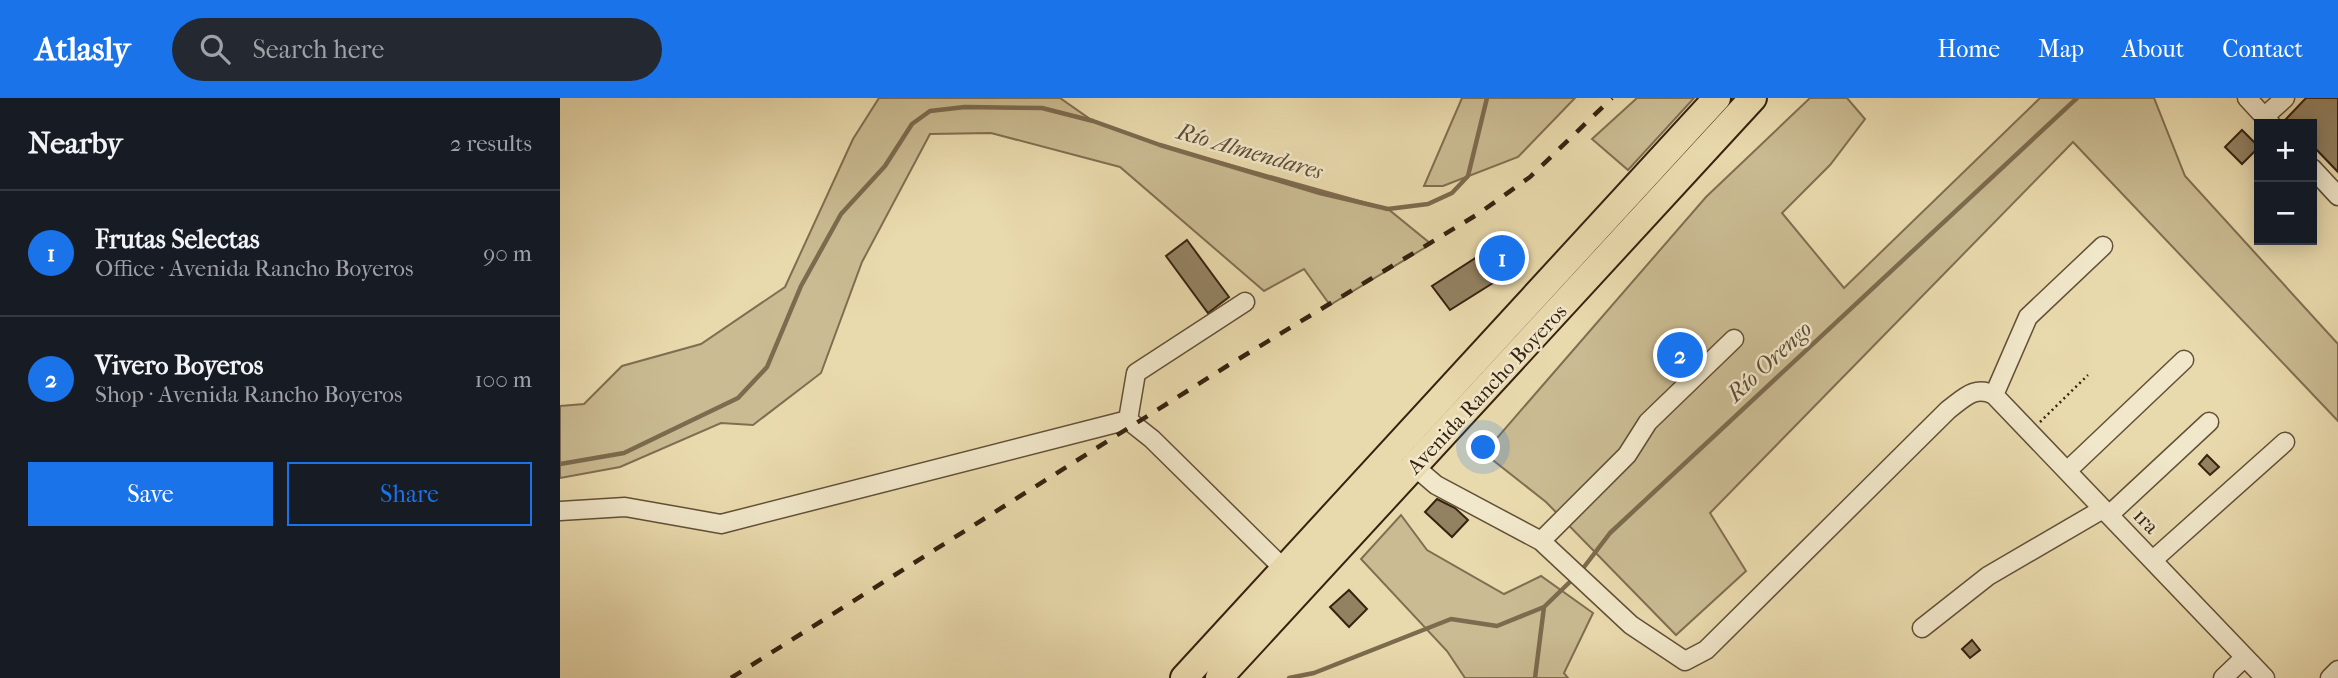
<!DOCTYPE html>
<html lang="en">
<head>
<meta charset="utf-8">
<style>
  :root { --surface:#171b24; --page:#242831; --text:#f1f3f6; --muted:#9ea1a6; --line:#363941; --accent:#1a73e8 }
  body { margin:0; font-family:"IM FELL French Canon",serif; background:var(--page); color:var(--text) }
  .controls { position:absolute; right:21px; top:21px; display:grid; overflow:hidden; border-radius:0px; box-shadow:0 4px 18px #0003 }
  .controls button { width:63px; height:63px; display:grid; place-items:center; padding:0; border:0; border-bottom:2px solid var(--line); background:var(--surface); color:var(--text); font:35px sans-serif }
  .you { position:absolute; left:924px; top:350px; width:24px; height:24px; margin:-18px; border:5px solid #fff; border-radius:50%; background:#1a73e8; box-shadow:0 0 0 10px #1a73e833 }
  .badge { display:grid; place-items:center; width:46px; height:46px; border-radius:50%; background:var(--accent); color:#fff; font-size:23px; font-weight:700 }
  .pin { position:absolute; translate:-50% -50%; border:4px solid #fff; box-shadow:0 2px 7px #0006 }
  .list { margin:0; padding:0; list-style:none }
  h2 { display:flex; justify-content:space-between; align-items:center; height:91px; margin:0; padding:0 28px; font-size:30px }
  h2 small { font-size:23px; font-weight:400; color:var(--muted) }
  .list li { display:grid; grid-template-columns:46px 1fr auto; gap:21px; align-items:center; box-sizing:border-box; height:126px; padding:0 28px; border-top:2px solid var(--line) }
  .list b { display:block; font-size:26px; white-space:nowrap }
  .list p { margin:0; font-size:23px; white-space:nowrap; color:var(--muted) }
  .list em { font-size:23px; font-style:normal; color:var(--muted) }
  .actions { display:flex; gap:14px; padding:21px 28px }
  .actions a { flex:1; padding:16px 0; border:2px solid var(--accent); border-radius:0px; text-align:center; font-size:24px; color:var(--accent) }
  .actions .main { background:var(--accent); color:#fff }
  .icon { flex:none; width:38px; height:38px; fill:none; stroke:currentColor; stroke-width:2; stroke-linecap:round; stroke-linejoin:round }
  .map { position:relative; flex:none; width:1778px; height:580px; overflow:hidden }
  header { display:flex; align-items:center; gap:42px; box-sizing:border-box; height:98px; padding:0 35px; background:var(--accent); color:#fff }
  header strong { font-size:33px }
  nav { display:flex; gap:38px; margin-inline-start:auto; font-size:24px }
  .search { width:490px; height:63px; background:var(--page); display:flex; align-items:center; gap:18px; box-sizing:border-box; padding:0 24px; border-radius:38px; color:var(--muted); font-size:26px }
  main { display:flex }
  aside { flex:1; background:var(--surface) }
  .map>svg:first-child { display:block }
  .green { fill:#cabb92; stroke:#806e51; stroke-width:2 }
  .lines { fill:none; stroke-linecap:round; stroke-linejoin:round }
  .stream { stroke:#7c6b4e; stroke-width:4.5 }
  .building { fill:#938262; stroke:#352210; stroke-width:2 }
  .minor-casing { stroke:#625037; stroke-width:21 }
  .highway-casing { stroke:#352210; stroke-width:30 }
  .path { stroke:#352210; stroke-width:2.5; stroke-dasharray:2 3.5; stroke-linecap:butt }
  .minor { stroke:#f1e7ca; stroke-width:18 }
  .highway { stroke:#e9daad; stroke-width:26 }
  .rail { stroke:#352210; stroke-width:4.5; stroke-dasharray:12 12; stroke-linecap:butt }
  .labels { text-anchor:middle; stroke-width:5; stroke-linejoin:round; paint-order:stroke }
  .street-label { font-size:21px; fill:#352210; stroke:#f1e7ca }
  .water-label { font-size:23px; font-style:italic; fill:#5f4c34; stroke:#f1e7ca }
</style>
</head>
<body>
<header>
<strong>Atlasly</strong>
<div class="search"><svg class="icon" aria-label="search" viewBox="0 0 24 24"><circle cx="10" cy="10" r="6"/><path d="M15 15l6 6"/></svg>Search here</div>
<nav><a>Home</a><a>Map</a><a>About</a><a>Contact</a></nav>
</header>
<main>
<aside>
<h2>Nearby<small>2 results</small></h2>
<ul class="list">
<li><span class="badge">1</span><div><b>Frutas Selectas</b><p>Office · Avenida Rancho Boyeros</p></div><em>90 m</em></li>
<li><span class="badge">2</span><div><b>Vivero Boyeros</b><p>Shop · Avenida Rancho Boyeros</p></div><em>100 m</em></li>
</ul>
<div class="actions"><a class="main">Save</a><a>Share</a></div>
</aside>
<div class="map">
<svg width="1778" height="580" viewBox="0 0 1778 580">
  <rect width="100%" height="100%" fill="#e9daad"/>
  <filter id="stains"><feTurbulence type="fractalNoise" baseFrequency=".00286" numOctaves="4"/><feColorMatrix values="0 0 0 0 .2 0 0 0 0 .09 0 0 0 0 .02 0 0 0 .5 -.17"/></filter>
  <radialGradient id="worn" r=".72"><stop offset=".6" stop-color="#630" stop-opacity="0"/><stop offset="1" stop-color="#630" stop-opacity=".3"/></radialGradient>
  <path class="green" d="M 319,0 L 500,0 L 533,23 L 600,47 L 828,111 L 871,146 L 770,207 L 744,171 L 704,193 L 560,69 L 431,35 L 370,36 L 302,164 L 261,275 L 193,327 L 161,325 L 60,369 L 0,380 L 0,308 L 24,306 L 62,268 L 141,246 L 225,189 L 293,41 Z
    M 902,0 L 1015,0 L 958,59 L 883,88 L 864,88 Z
    M 1077,0 L 1134,0 L 1068,72 L 1032,41 Z
    M 1250,0 L 1287,0 L 1305,21 L 1270,67 L 1222,115 L 1284,190 L 1480,0 L 1594,0 L 1625,78 L 1778,246 L 1778,323 L 1513,44 L 1150,415 L 1186,473 L 1116,537 L 986,404 L 924,355 L 1146,99 Z
    M 841,417 L 867,452 L 944,496 L 981,478 L 1033,515 L 1004,575 L 1008,580 L 905,580 L 887,553 L 801,461 Z"/>
  <g class="lines">
    <path class="stream" d="M 0,366 L 64,355 L 178,300 L 207,269 L 241,188 L 281,116 L 325,68 L 352,26 L 370,13 L 405,9 L 482,10 L 533,23 L 600,47 L 760,95 L 828,111 L 868,106 L 892,95 L 908,78 L 927,0
      M 1021,473 L 1050,435 L 1517,0
      M 729,580 L 754,575 L 891,521 L 937,528 L 984,509
      M 975,580 L 984,509 L 1015,479"/>
  </g>
  <path class="building" d="M 1746,0 L 1778,0 L 1778,74 L 1752,47 L 1752,26 L 1731,26 L 1726,21 Z
    M 1682,32 L 1699,49 L 1682,66 L 1665,49 Z
    M 627,142 L 669,199 L 648,215 L 606,158 Z
    M 934,148 L 952,173 L 890,212 L 872,188 Z
    M 1647,357 L 1659,369 L 1650,377 L 1639,366 Z
    M 877,401 L 895,410 L 908,422 L 892,439 L 865,414 Z
    M 789,492 L 807,511 L 789,529 L 770,509 Z
    M 1412,542 L 1420,552 L 1410,560 L 1402,551 Z"/>
  <g class="lines">
    <g class="minor-casing">
      <path id="minor" d="M 1687,0 L 1711,26
        M 1704,19 L 1725,0
        M 1752,70 L 1778,98
        M 1434,297 L 1468,219 L 1543,148
        M 568,322 L 576,275 L 685,204
        M 855,369 L 876,387 L 981,443 L 1071,527 L 1125,563 L 1146,552 L 1388,312 C 1404,300 1415,287 1434,297 L 1705,580
        M 1507,373 L 1624,262
        M 0,413 L 65,409 L 161,426 L 568,322 L 592,341 L 724,471
        M 1549,417 L 1649,324
        M 981,443 L 1067,357 L 1088,324 L 1174,241
        M 1593,462 L 1725,344
        M 1362,530 L 1428,478 L 1543,411
        M 1663,580 L 1685,559
        M 1770,580 L 1778,572"/>
    </g>
    <g class="highway-casing">
      <path id="highway" d="M 624,580 L 1157,0
        M 659,580 L 1193,0"/>
    </g>
    <path class="path" d="M 1480,324 L 1528,277"/>
    <use href="#minor" class="minor"/>
    <use href="#highway" class="highway"/>
    <path class="rail" d="M 171,580 L 667,268 L 918,116 L 970,79 L 1052,0"/>
  </g>
  <g class="labels">
    <g class="street-label">
      <text transform="translate(927 291) rotate(-47)" y="7">Avenida Rancho Boyeros</text>
      <text transform="translate(1586 423) rotate(46)" y="7">1ra</text>
    </g>
    <g class="water-label">
      <text transform="translate(690 53) rotate(16)" y="8">Río Almendares</text>
      <text transform="translate(1209 263) rotate(-43)" y="8">Río Orengo</text>
    </g>
  </g>
  <rect width="100%" height="100%" filter="url(#stains)"/>
  <rect width="100%" height="100%" fill="url(#worn)"/>
</svg>
<div class="controls">
<button>+</button>
<button>−</button>
</div>
<div class="you"></div>
<div class="pin badge" style="left:942px;top:160px">1</div>
<div class="pin badge" style="left:1120px;top:257px">2</div>
</div>
</main>
</body>
</html>
